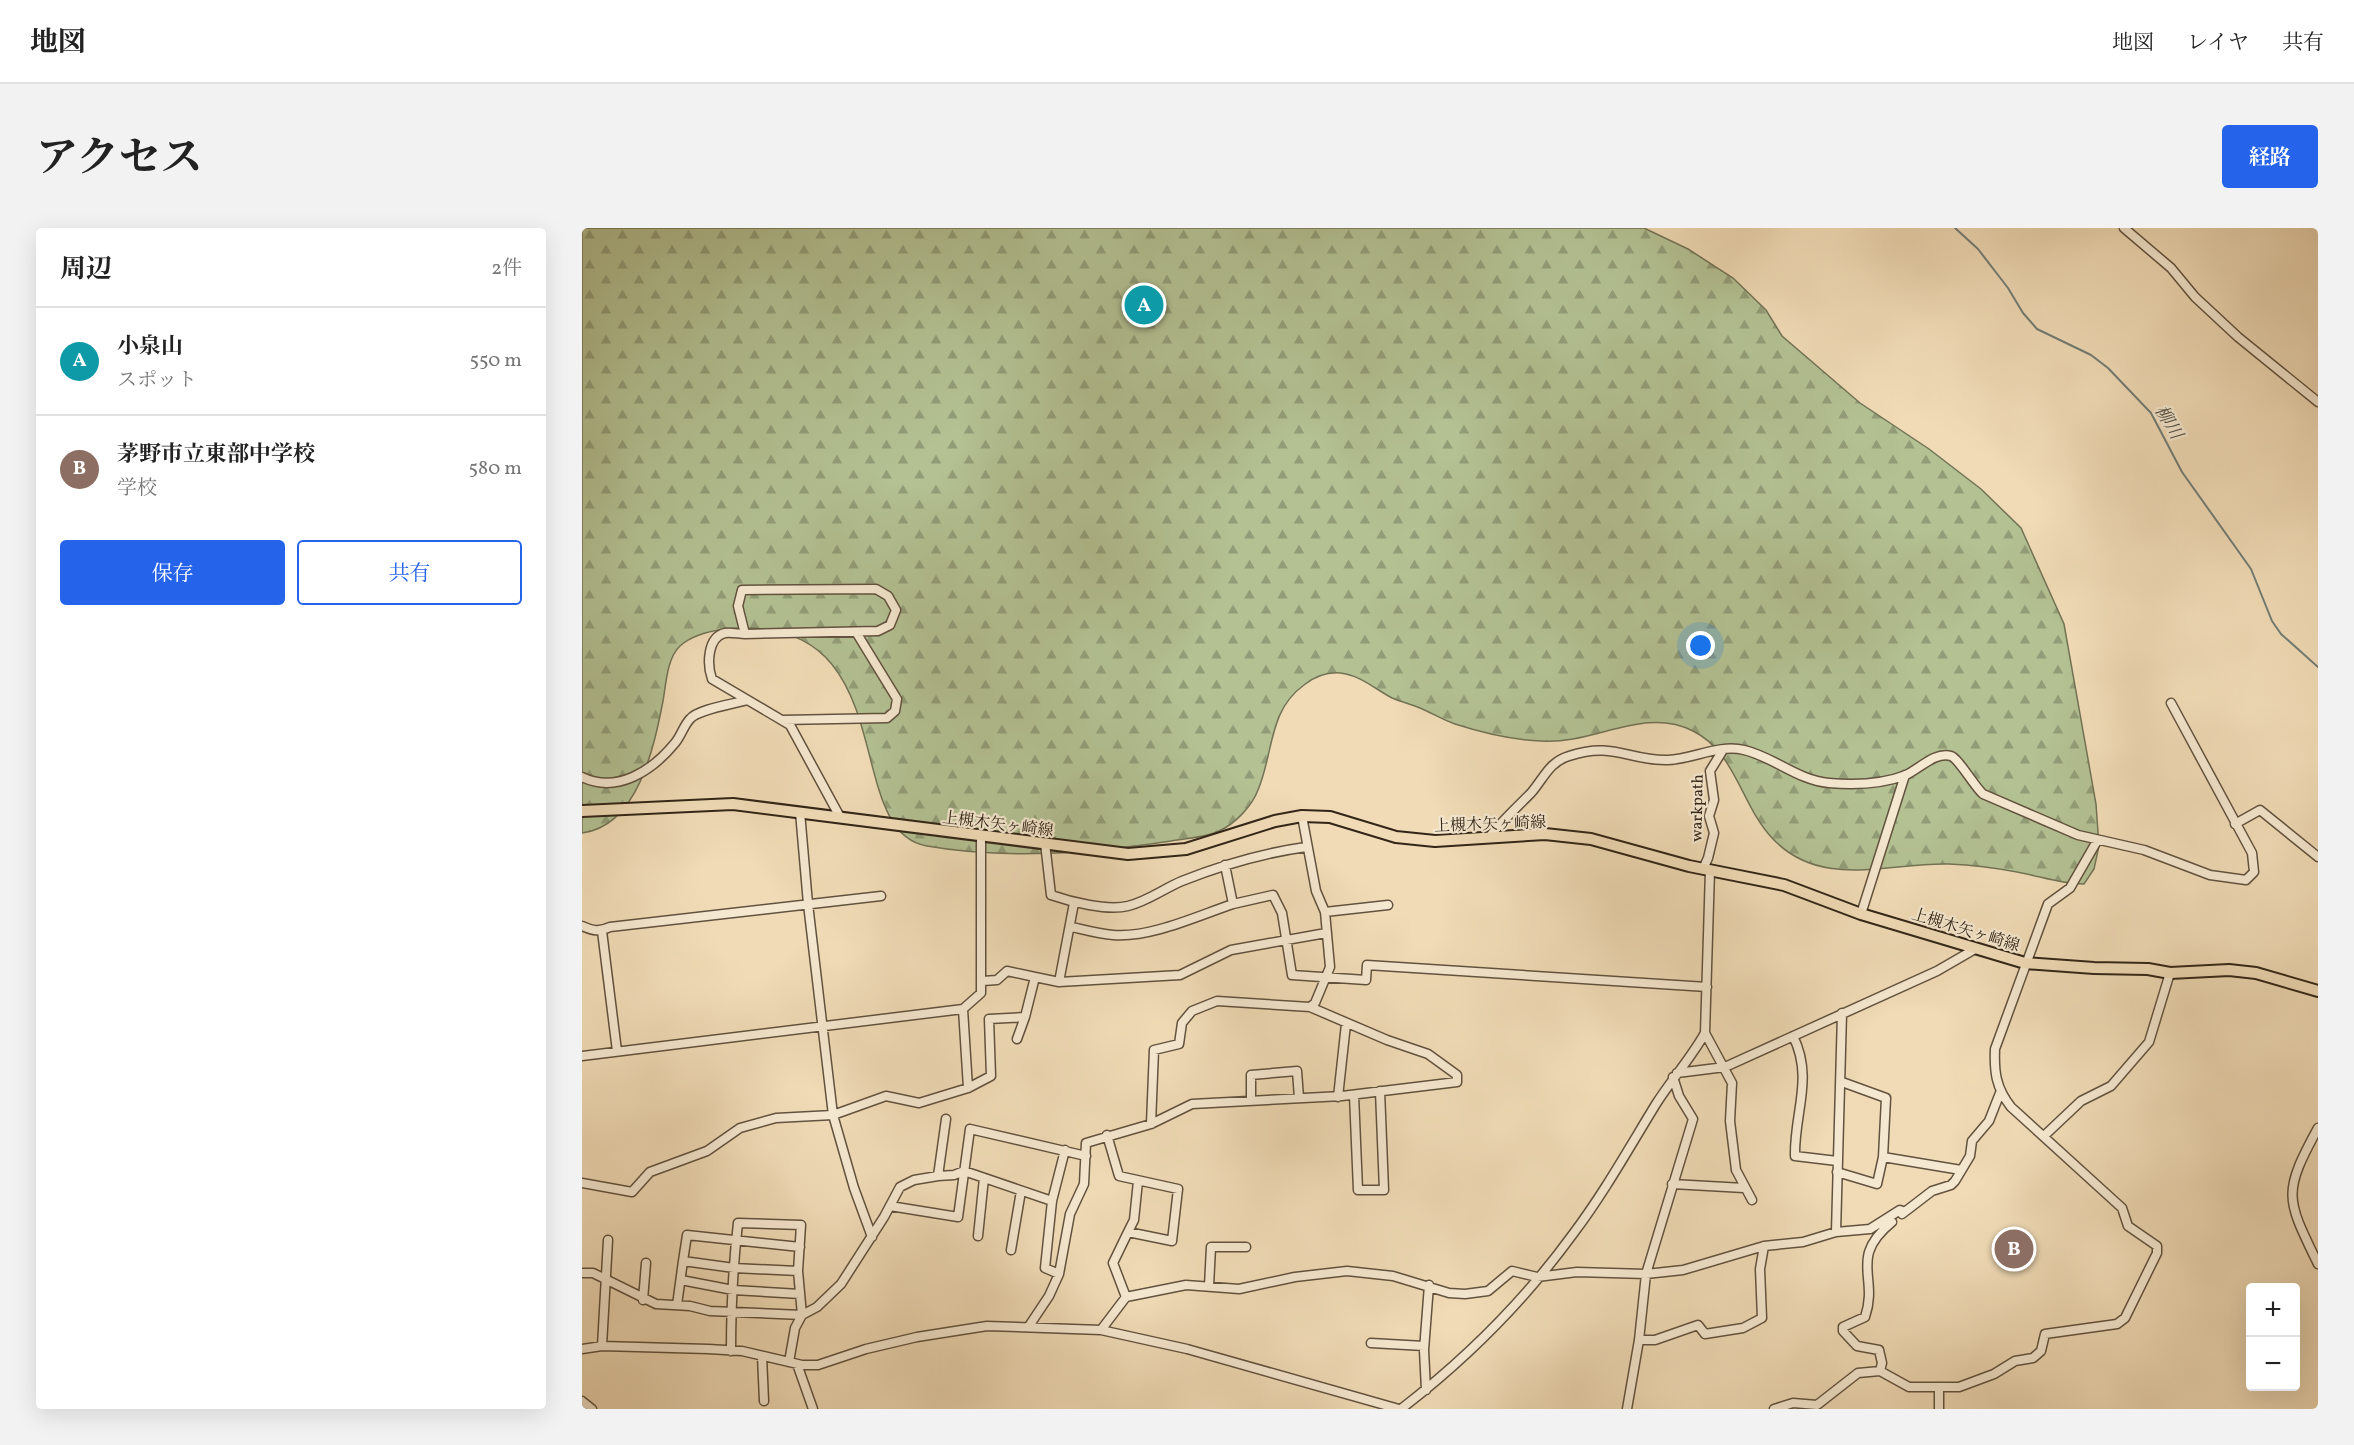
<!DOCTYPE html>
<html lang="ja">
<head>
<meta charset="utf-8">
<style>
  :root { --surface:#fff; --page:#f2f2f2; --text:#222; --muted:#767676; --line:#e0e0e0; --accent:#2563eb }
  body { margin:0; font-family:Vollkorn,"Noto Serif JP",serif; background:var(--page); color:var(--text) }
  .controls { position:absolute; right:18px; bottom:18px; display:grid; overflow:hidden; border-radius:6px; box-shadow:0 6px 24px #0002 }
  .controls button { width:54px; height:54px; display:grid; place-items:center; padding:0; border:0; border-bottom:2px solid var(--line); background:var(--surface); color:var(--text); font:30px sans-serif }
  .you { position:absolute; left:1119px; top:418px; width:21px; height:21px; margin:-15px; border:4px solid #fff; border-radius:50%; background:#1a73e8; box-shadow:0 0 0 9px #1a73e833 }
  .badge { display:grid; place-items:center; width:39px; height:39px; border-radius:50%; background:var(--accent); color:#fff; font-size:20px; font-weight:700 }
  .pin { position:absolute; translate:-50% -50%; border:3px solid #fff; box-shadow:0 2px 6px #0006 }
  .list { margin:0; padding:0; list-style:none }
  h2 { display:flex; justify-content:space-between; align-items:center; height:78px; margin:0; padding:0 24px; font-size:26px }
  h2 small { font-size:20px; font-weight:400; color:var(--muted) }
  .list li { display:grid; grid-template-columns:39px 1fr auto; gap:18px; align-items:center; box-sizing:border-box; height:108px; padding:0 24px; border-top:2px solid var(--line) }
  .list b { display:block; font-size:22px; white-space:nowrap }
  .list p { margin:0; font-size:20px; white-space:nowrap; color:var(--muted) }
  .list em { font-size:20px; font-style:normal; color:var(--muted) }
  .actions { display:flex; gap:12px; padding:18px 24px }
  .actions a { flex:1; padding:14px 0; border:2px solid var(--accent); border-radius:6px; text-align:center; font-size:21px; color:var(--accent) }
  .actions .main { background:var(--accent); color:#fff }
  .map { position:relative; flex:none; width:1736px; height:1181px; overflow:hidden; border-radius:6px }
  header { display:flex; align-items:center; gap:36px; box-sizing:border-box; height:84px; padding:0 30px; background:var(--surface); border-bottom:2px solid var(--line) }
  header strong { font-size:28px }
  nav { display:flex; gap:33px; margin-inline-start:auto; font-size:21px }
  .intro { display:flex; align-items:center; justify-content:space-between; box-sizing:border-box; height:144px; padding:0 36px }
  h1 { margin:0; font-size:42px }
  .button { padding:15px 27px; border-radius:6px; background:var(--accent); color:#fff; font-size:21px; font-weight:700 }
  main { display:flex; gap:36px; padding:0 36px }
  aside { flex:1; background:var(--surface); border-radius:6px; box-shadow:0 6px 24px #0002 }
  .map>svg:first-child { display:block }
  .forest { fill:url(#forest-firs); stroke:#727355; stroke-width:1.5 }
  .lines { fill:none; stroke-linecap:round; stroke-linejoin:round }
  .stream { stroke:#727e77; stroke-width:2 }
  .minor-casing { stroke:#62523f; stroke-width:11 }
  .major-casing { stroke:#322517; stroke-width:14 }
  .minor { stroke:#f5e8d0; stroke-width:8 }
  .major { stroke:#f0dbb6; stroke-width:10 }
  .labels { text-anchor:middle; stroke-width:4.5; stroke-linejoin:round; paint-order:stroke }
  .street-label { font-size:16px; fill:#322517; stroke:#f5e8d0 }
  .water-label { font-size:18px; font-style:italic; fill:#525147; stroke:#f5e8d0 }
</style>
</head>
<body>
<header>
<strong>地図</strong>
<nav><a>地図</a><a>レイヤ</a><a>共有</a></nav>
</header>
<div class="intro"><h1>アクセス</h1><a class="button">経路</a></div>
<main>
<aside>
<h2>周辺<small>2件</small></h2>
<ul class="list">
<li><span class="badge" style="background:#0f9aa8">A</span><div><b>小泉山</b><p>スポット</p></div><em>550 m</em></li>
<li><span class="badge" style="background:#8d6e63">B</span><div><b>茅野市立東部中学校</b><p>学校</p></div><em>580 m</em></li>
</ul>
<div class="actions"><a class="main">保存</a><a>共有</a></div>
</aside>
<div class="map">
<svg width="1736" height="1181" viewBox="0 0 1736 1181">
  <defs>
    <pattern id="forest-firs" width="22" height="20" patternUnits="userSpaceOnUse" patternTransform="scale(1.5)"><rect width="22" height="20" fill="#b3c193"/><path d="M5 1l3.5 6h-7zM16 11l3.5 6h-7z" fill="#929d77"/></pattern>
  </defs>
  <rect width="100%" height="100%" fill="#f0dbb6"/>
  <filter id="stains"><feTurbulence type="fractalNoise" baseFrequency=".00333" numOctaves="4"/><feColorMatrix values="0 0 0 0 .2 0 0 0 0 .09 0 0 0 0 .02 0 0 0 .5 -.17"/></filter>
  <radialGradient id="worn" r=".72"><stop offset=".6" stop-color="#630" stop-opacity="0"/><stop offset="1" stop-color="#630" stop-opacity=".3"/></radialGradient>
  <path class="forest" d="M 0,0 L 1062,0 L 1106,21 L 1151,50 L 1184,82 L 1200,108 L 1278,175 L 1347,221 L 1399,261 L 1439,300 L 1482,396 L 1514,576 L 1517,618 L 1512,641 L 1502,656 C 1478,656 1458,648 1435,644 C 1414,640 1389,637 1367,636 C 1306,634 1240,662 1191,611 C 1159,578 1154,524 1111,503 C 1061,478 1012,517 959,513 C 931,512 901,505 873,496 C 861,492 850,485 838,480 C 829,476 819,474 810,470 C 793,461 778,447 758,445 C 744,444 732,449 722,457 C 686,483 692,524 676,562 C 670,578 653,596 637,603 C 623,610 604,610 589,613 C 510,625 425,632 345,618 C 256,603 326,383 143,401 C 128,403 110,407 98,418 C 85,430 84,456 81,473 C 72,519 56,598 0,605 Z"/>
  <g class="lines">
    <path class="stream" d="M 1373,0 L 1396,21 L 1426,60 L 1441,85 L 1455,101 L 1509,127 L 1526,140 L 1569,185 L 1600,244 L 1669,341 L 1690,393 L 1699,406 L 1736,439"/>
    <g class="minor-casing">
      <path id="minor" d="M 1542,0 L 1589,40 L 1613,69 L 1656,109 L 1736,174
        M 163,406 L 156,378 L 160,362 L 294,361 L 306,368 L 314,382 L 308,397 L 296,403 L 163,406 C 157,406 149,404 143,405 C 125,409 125,437 130,451 L 208,497 L 258,589
        M 200,492 L 305,490 L 313,483 L 315,471 L 274,404
        M 0,549 C 35,566 70,543 93,515 C 99,508 102,497 108,491 C 116,481 152,476 165,472
        M 218,584 L 226,676 L 251,887 L 272,960 L 290,1009
        M 720,588 L 734,663 L 743,684 L 748,739 L 733,775 L 728,779
        M 1653,596 L 1678,582 L 1736,629
        M 908,608 C 921,592 935,579 949,565 C 962,550 967,534 987,528 C 1032,513 1046,533 1086,532 C 1111,531 1137,516 1162,522 C 1192,529 1215,552 1247,555 C 1271,557 1301,556 1324,547 C 1337,541 1354,523 1369,528 C 1377,531 1392,558 1401,566 L 1496,607 L 1562,622 L 1628,647 L 1664,652 L 1672,644 L 1670,625 L 1589,475
        M 463,615 L 469,667 C 489,674 525,683 546,678 C 566,673 581,661 600,653 C 640,637 681,625 724,619
        M 1121,641 L 1126,630 L 1132,605 L 1127,588 L 1132,572 L 1128,543 L 1141,522
        M 492,675 L 477,754 L 598,747 L 649,722 L 744,705
        M 651,676 L 691,667 L 700,685 L 710,747 L 784,752 L 785,737 L 1125,759
        M 743,684 L 806,677
        M 1279,686 L 1323,547
        M 0,698 C 11,703 17,704 28,699 L 299,668
        M 490,699 C 503,702 517,706 531,707 C 569,710 615,688 651,676 L 643,637
        M 20,703 L 35,823
        M 401,753 L 415,752 L 425,743 L 453,749
        M 1123,805 L 1150,855 L 1148,893 L 1154,942 L 1170,972
        M 1211,808 C 1232,850 1212,885 1213,928 L 1255,933
        M 435,811 L 443,789
        M 0,828 L 381,781 L 399,765 L 399,608
        M 1095,845 L 1143,839 L 1355,743 L 1393,721
        M 386,860 L 409,848 L 407,791 L 443,789 L 453,749 L 477,754
        M 772,867 L 776,962 L 802,962 L 798,863
        M 756,869 L 764,796
        M 669,872 L 669,847 L 715,843 L 717,870
        M 1736,900 C 1700,966 1704,970 1736,1036
        M 525,907 L 537,948 L 596,961 L 590,1013 L 546,1004 L 531,1035 L 544,1069
        M 1463,907 L 1499,873 L 1529,858 L 1567,814 L 1588,745
        M 1301,929 L 1379,942
        M 1255,944 L 1295,956 L 1301,929 L 1304,870 L 1260,854
        M 356,948 L 372,947 L 382,943 L 470,973 L 483,922
        M 0,955 L 50,964 L 68,944 L 125,923 L 158,900 L 194,890 L 251,887 L 304,868 L 337,875 L 386,860 L 381,781
        M 1090,956 L 1162,960
        M 470,973 L 463,1040 L 477,1046
        M 308,978 L 376,989 L 388,901 L 504,928
        M 1320,986 L 1350,963 L 1369,957 L 1373,953 L 1388,928 L 1390,913 L 1407,893 L 1418,865
        M 546,1004 L 552,992 L 556,953
        M 1254,1004 L 1260,785
        M 396,1008 L 402,950
        M 429,1022 L 439,963
        M 0,1045 L 11,1045 L 74,1076 L 108,1078 L 128,1083 L 220,1087 L 235,1079 L 259,1056 L 302,989 L 318,959 L 332,952 L 356,948 L 364,891
        M 99,1052 L 151,1062 L 218,1066
        M 627,1058 L 629,1019 L 664,1019
        M 61,1072 L 64,1035
        M 95,1077 L 101,1033
        M 447,1098 L 467,1068 L 477,1046 L 488,986 L 502,956 L 504,915 L 569,896 L 610,876 L 760,868 L 875,854 L 875,847 L 846,826 L 805,812 L 728,779 L 635,773 L 610,783 L 600,795 L 597,816 L 572,822 L 569,896
        M 519,1102 L 544,1069 L 604,1057 L 657,1061 L 713,1049 L 765,1043 L 811,1048 L 867,1065 L 883,1066 L 906,1063 L 930,1043 L 955,1049 L 995,1044 L 1064,1046 L 1101,1042 L 1182,1018 L 1221,1014 L 1254,1004 L 1288,1001 L 1318,982 L 1322,984
        M 1057,1112 L 1073,1112 L 1116,1097 L 1123,1106 L 1161,1100 L 1180,1090 L 1178,1041 L 1182,1018
        M 789,1115 L 842,1118
        M 20,1118 L 26,1012
        M 0,1121 L 20,1118 L 126,1121 L 160,1123 L 220,1137 L 236,1137 L 284,1121 L 335,1109 L 405,1098 L 519,1102 L 605,1121 L 817,1181
        M 149,1123 C 149,1080 151,1038 156,995 L 219,997 L 216,1043 L 152,1040 L 101,1033 L 105,1007 L 218,1019
        M 180,1128 L 182,1173
        M 207,1134 L 213,1100 L 220,1087 L 216,1043
        M 215,1136 L 231,1181
        M 1298,1143 L 1300,1135 L 1297,1122 L 1275,1118 L 1261,1103 L 1261,1099 L 1283,1089 C 1297,1049 1266,1030 1310,994
        M 1357,1159 L 1357,1181
        M 844,1162 L 842,1122 L 847,1057
        M 0,1173 L 10,1181
        M 819,1181 C 884,1131 943,1072 991,1006 C 1022,965 1047,920 1074,876 C 1090,851 1109,830 1123,805 L 1128,642
        M 1045,1181 L 1057,1112 L 1064,1046 L 1111,891 L 1097,868 L 1091,849
        M 1192,1181 L 1211,1175 L 1235,1177 L 1276,1145 L 1298,1143 L 1327,1159 L 1377,1159 L 1412,1146 L 1433,1133 L 1451,1130 L 1459,1123 L 1463,1106 L 1535,1096 L 1543,1090 L 1575,1025 L 1575,1018 L 1546,998 L 1540,980 L 1429,879 C 1414,860 1412,844 1413,821 L 1466,676 L 1488,660 L 1515,613"/>
    </g>
    <g class="major-casing">
      <path id="major" d="M 0,583 L 151,576 L 546,626 L 604,621 L 693,593 L 720,588 L 748,589 L 814,609 L 853,613 L 963,606 L 1009,611 L 1107,638 L 1202,657 L 1279,686 L 1443,735 L 1512,740 L 1566,741 L 1588,745 L 1647,742 L 1674,745 L 1736,763"/>
    </g>
    <use href="#minor" class="minor"/>
    <use href="#major" class="major"/>
  </g>
  <g class="labels">
    <g class="street-label">
      <text transform="translate(1114 580) rotate(-89)" y="6">warkpath</text>
      <text transform="translate(416 595) rotate(7)" y="6">上槻木矢ヶ崎線</text>
      <text transform="translate(908 595) rotate(-2)" y="6">上槻木矢ヶ崎線</text>
      <text transform="translate(1384 701) rotate(17)" y="6">上槻木矢ヶ崎線</text>
    </g>
    <g class="water-label">
      <text transform="translate(1587 194) rotate(59)" y="6">柳川</text>
    </g>
  </g>
  <rect width="100%" height="100%" filter="url(#stains)"/>
  <rect width="100%" height="100%" fill="url(#worn)"/>
</svg>
<div class="controls">
<button>+</button>
<button>−</button>
</div>
<div class="you"></div>
<div class="pin badge" style="left:562px;top:77px;background:#0f9aa8">A</div>
<div class="pin badge" style="left:1432px;top:1021px;background:#8d6e63">B</div>
</div>
</main>
</body>
</html>
